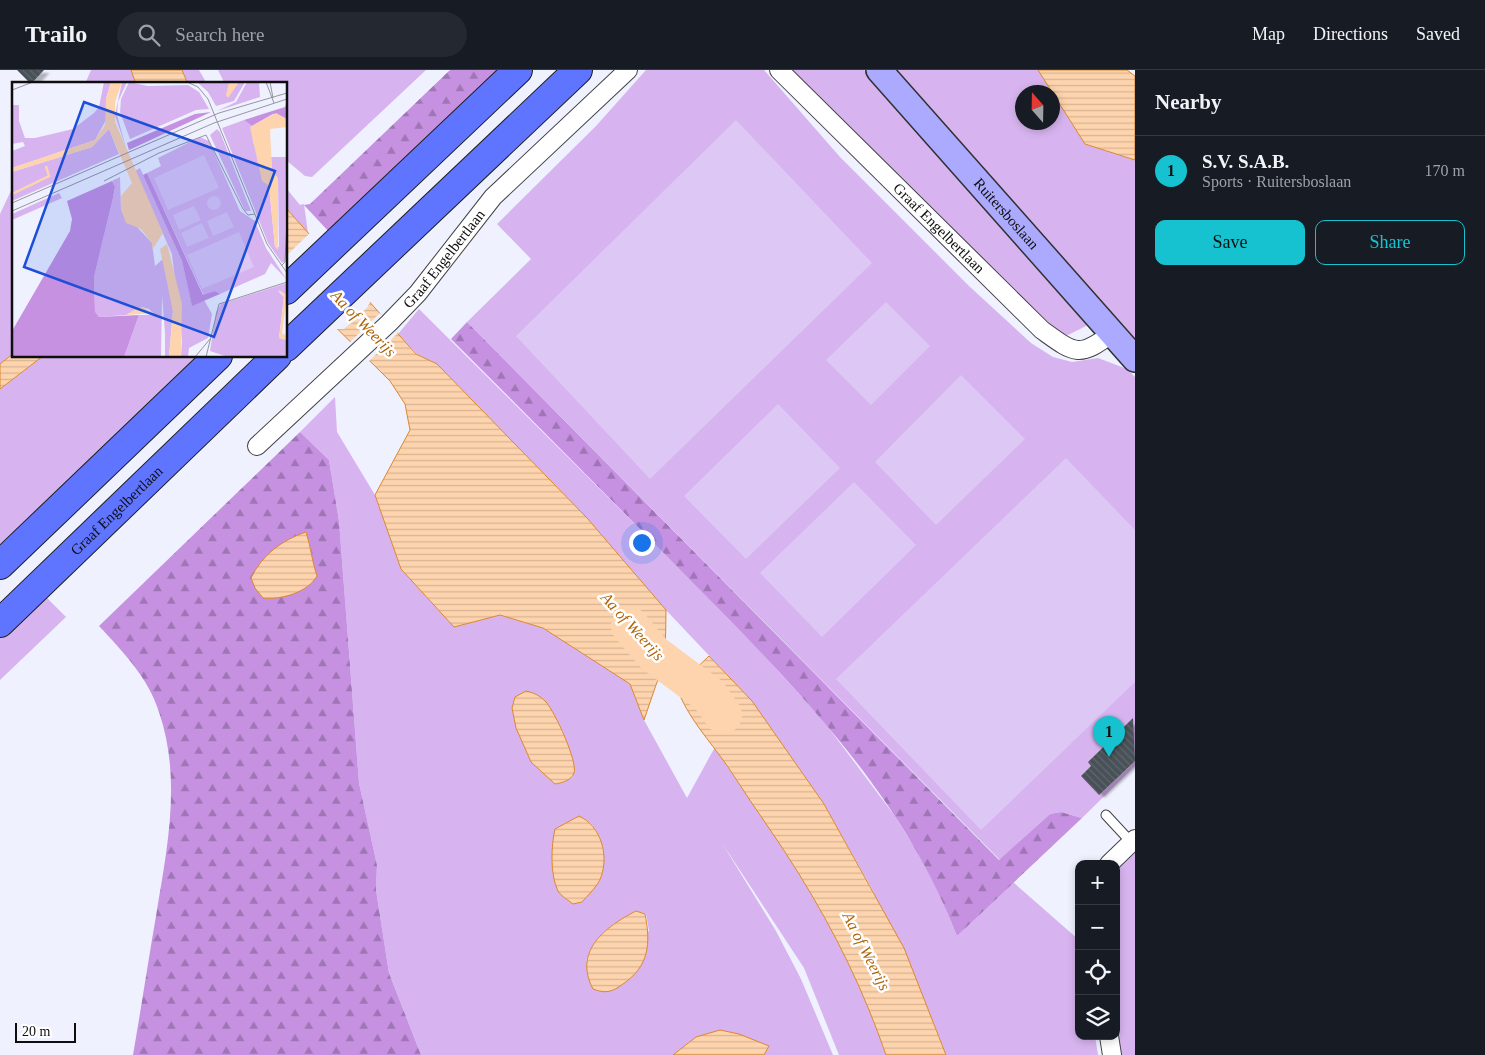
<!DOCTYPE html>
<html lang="en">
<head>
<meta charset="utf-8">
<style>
  :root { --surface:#171b24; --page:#242831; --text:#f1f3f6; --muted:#9ea1a6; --line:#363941; --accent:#16c2cf }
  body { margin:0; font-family:Georgia,serif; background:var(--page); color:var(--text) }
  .controls { position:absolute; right:15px; bottom:15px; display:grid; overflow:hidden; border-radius:10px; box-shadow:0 2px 8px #0003 }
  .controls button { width:45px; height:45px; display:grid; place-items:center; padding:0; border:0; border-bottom:1px solid var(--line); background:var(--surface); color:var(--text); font:25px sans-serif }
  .compass { position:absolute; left:1015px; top:15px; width:45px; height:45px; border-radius:50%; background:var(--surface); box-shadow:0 2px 8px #0003; rotate:340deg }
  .scale { position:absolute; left:15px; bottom:12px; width:61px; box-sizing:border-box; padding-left:5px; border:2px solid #0e0e0e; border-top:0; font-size:14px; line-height:18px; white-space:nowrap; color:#0e0e0e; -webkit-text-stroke:4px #fff; paint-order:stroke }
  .you { position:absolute; left:641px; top:472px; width:18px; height:18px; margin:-12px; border:4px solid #fff; border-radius:50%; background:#1a73e8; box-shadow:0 0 0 8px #1a73e833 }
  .badge { display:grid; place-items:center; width:32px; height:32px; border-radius:50%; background:var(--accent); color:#111; font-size:16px; font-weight:700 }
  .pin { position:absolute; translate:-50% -41px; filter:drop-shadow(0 1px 2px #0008) }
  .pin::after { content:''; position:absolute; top:26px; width:18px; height:15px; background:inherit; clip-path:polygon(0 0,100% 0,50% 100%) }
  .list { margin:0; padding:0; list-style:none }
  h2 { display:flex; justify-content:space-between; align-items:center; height:65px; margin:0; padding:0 20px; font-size:21px }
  h2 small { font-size:16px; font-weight:400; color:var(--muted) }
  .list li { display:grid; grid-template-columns:32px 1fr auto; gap:15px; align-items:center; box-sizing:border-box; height:70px; padding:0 20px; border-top:1px solid var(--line) }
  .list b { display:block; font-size:19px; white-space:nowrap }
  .list p { margin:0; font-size:16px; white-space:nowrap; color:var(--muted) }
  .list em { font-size:16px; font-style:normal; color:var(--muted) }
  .actions { display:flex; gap:10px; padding:15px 20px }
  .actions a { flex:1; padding:11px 0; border:1px solid var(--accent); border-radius:10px; text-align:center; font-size:18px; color:var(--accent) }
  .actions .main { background:var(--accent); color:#111 }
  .icon { flex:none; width:28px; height:28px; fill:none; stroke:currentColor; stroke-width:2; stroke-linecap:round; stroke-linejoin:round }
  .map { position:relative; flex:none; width:1135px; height:985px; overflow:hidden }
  header { display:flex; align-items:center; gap:30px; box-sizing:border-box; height:70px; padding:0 25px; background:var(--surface); border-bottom:1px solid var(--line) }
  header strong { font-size:24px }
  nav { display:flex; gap:28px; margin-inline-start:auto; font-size:18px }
  .search { width:350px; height:45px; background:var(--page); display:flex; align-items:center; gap:12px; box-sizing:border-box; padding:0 18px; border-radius:28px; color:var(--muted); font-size:19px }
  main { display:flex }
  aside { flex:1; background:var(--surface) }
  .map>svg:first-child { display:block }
  .green { fill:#d7b4ef; fill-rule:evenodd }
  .forest { fill:url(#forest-firs) }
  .pitch { fill:#dcc7f5 }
  .water { fill:url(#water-rules); stroke:#dd872c }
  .pier { fill:#eff1ff }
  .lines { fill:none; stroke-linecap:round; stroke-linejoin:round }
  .river { stroke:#fdd4ad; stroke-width:38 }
  .building { fill:url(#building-back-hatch); filter:url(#shadow) }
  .lane-casing { stroke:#414141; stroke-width:11 }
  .street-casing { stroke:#414141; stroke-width:20 }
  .secondary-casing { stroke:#303030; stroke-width:28 }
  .primary-casing { stroke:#1f1f1f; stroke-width:30 }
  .lane { stroke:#fff; stroke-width:9 }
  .street { stroke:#fff; stroke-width:18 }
  .secondary { stroke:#abaaff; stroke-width:25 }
  .primary { stroke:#5f74ff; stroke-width:28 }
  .labels { text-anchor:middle; stroke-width:5; stroke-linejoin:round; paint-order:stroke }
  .street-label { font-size:15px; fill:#0e0e0e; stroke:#fff }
  .water-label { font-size:16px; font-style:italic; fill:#af6409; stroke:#fff }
  .inset-river { fill:none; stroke:#fdd4ad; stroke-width:2.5 }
  .inset-road { fill:none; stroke:#95969f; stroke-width:1 }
  .view { fill:#1d4ed8; fill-opacity:0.15; stroke:#1d4ed8; stroke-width:2.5 }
  .inset-edge { fill:none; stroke:#0e0e0e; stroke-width:2.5 }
</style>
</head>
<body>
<header>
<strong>Trailo</strong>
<div class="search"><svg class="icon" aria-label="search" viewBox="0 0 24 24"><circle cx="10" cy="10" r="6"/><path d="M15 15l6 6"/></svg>Search here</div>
<nav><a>Map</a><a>Directions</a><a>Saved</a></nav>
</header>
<main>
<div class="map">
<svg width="1135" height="985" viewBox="0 0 1135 985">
  <defs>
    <pattern id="forest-firs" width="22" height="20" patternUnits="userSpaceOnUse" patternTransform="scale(1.25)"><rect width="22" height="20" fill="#c691e1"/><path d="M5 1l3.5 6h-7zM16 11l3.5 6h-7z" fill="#9f75b5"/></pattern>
    <pattern id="water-rules" width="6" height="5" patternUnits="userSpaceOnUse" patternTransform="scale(1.25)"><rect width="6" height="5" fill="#fdd4ad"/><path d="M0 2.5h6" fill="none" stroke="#d8b594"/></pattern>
    <pattern id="building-back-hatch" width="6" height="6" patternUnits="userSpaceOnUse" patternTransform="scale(1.25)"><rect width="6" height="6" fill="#495158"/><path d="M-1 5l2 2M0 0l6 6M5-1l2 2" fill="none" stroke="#5f656b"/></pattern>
    <filter id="shadow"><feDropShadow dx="5.5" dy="3" stdDeviation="1" flood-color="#0004"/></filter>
  </defs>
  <rect width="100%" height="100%" fill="#eff1ff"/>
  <path class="green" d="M 91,0 L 131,0 L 136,14 L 85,14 Z
    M 182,0 L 199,0 L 207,14 L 188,14 Z
    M 218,0 L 426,0 L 312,107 L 305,106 L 286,90 L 286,14 L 225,14 Z
    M 646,0 L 764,0 L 840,87 L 969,216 L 1031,273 L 1053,287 L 1072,292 L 1098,288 L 1127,299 L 1135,307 L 1135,696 L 1082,748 L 1061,742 L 1050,744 L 1000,790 L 467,252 L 531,189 L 497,154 L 596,56 Z
    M 793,0 L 864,0 L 1090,254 L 1068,265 L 1057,263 Z
    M 891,0 L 1038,0 L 1052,22 L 1022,22 L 1022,52 L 1052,52 L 1053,23 L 1085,74 L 1135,90 L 1135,273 Z
    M 14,114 L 14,283 L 0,294 L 0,144 Z
    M 286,118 L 300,135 L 304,134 L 308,163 L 286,138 Z
    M 419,239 L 629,448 L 758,579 L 822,649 L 894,745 L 932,805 L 957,866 L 1013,812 L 1079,870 L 1079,966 L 1095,966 L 1098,985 L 946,985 L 934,954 L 872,819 L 824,734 L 752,631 L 666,540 L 587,448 L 437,294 L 417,284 L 398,264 Z
    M 43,286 L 202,286 L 0,478 L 0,319 Z
    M 335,327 L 337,362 L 375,425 L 401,499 L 454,557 L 500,545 L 543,558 L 630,614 L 644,650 L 687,728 L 715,677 C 742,720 773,761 799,804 C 835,862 864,921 886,985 L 839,985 L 804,898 L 722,773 L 776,861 L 801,909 L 833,985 L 764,985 L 768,976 L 720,960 L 673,985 L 421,985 L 389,903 L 376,820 L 377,795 L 359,713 L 339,451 L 329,390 L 300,362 ZM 515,627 C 525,633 551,644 557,651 C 564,660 577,698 572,708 L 512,638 ZM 579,746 C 605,758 604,783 601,807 L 555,759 ZM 636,841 L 646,844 L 649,861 L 586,891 C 598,861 609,857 636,841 Z
    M 44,525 L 66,547 L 0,610 L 0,568 Z
    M 1135,775 L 1135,985 L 1118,985 L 1116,794 Z"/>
  <path class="forest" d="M 450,0 L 502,0 L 330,163 L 304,135 L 310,134 Z
    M 467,252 L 999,790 L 1050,744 L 1061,742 L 1082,748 L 957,866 C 903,724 793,614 688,508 C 610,428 530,348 451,269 Z
    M 300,362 L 329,390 L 339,451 L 359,713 L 377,795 L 376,820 L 389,903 L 421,985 L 133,985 C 141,939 148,892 156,846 C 167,779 182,709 159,642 C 148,607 123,582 99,556 Z"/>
  <path class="pitch" d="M 736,50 L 872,193 L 650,409 L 516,266 Z
    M 886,232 L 930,276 L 871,335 L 826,290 Z
    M 961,305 L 1025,369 L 936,455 L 875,392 Z
    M 778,334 L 840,398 L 746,489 L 684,426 Z
    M 1066,388 L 1135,460 L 1135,612 L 981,760 L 836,609 Z
    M 854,412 L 916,475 L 822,567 L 760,503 Z"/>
  <path class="water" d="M 131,0 L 182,0 L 188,14 L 136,14 Z
    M 1038,0 L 1127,0 L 1135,6 L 1135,90 L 1085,74 Z
    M 286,138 L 416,284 L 437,294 L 587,448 L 666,540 L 665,601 L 657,612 L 644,650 L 630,614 L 543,558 L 500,545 L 454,557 L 401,499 L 375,425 L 410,360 L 405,334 L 390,311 L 286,208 Z
    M 14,283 L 14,286 L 43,286 L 0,319 L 0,294 Z
    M 306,462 C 311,477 312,492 317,506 C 308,522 282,530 263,528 L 255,518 L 251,508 C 262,485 282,470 306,462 Z
    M 709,586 L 752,631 L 824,734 L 904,878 L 946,985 L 886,985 C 864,921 835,862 799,804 C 779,771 755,739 734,706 C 717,679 694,656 681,628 L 687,607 Z
    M 526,621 C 535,623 540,626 546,632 C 555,642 578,692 574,703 C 571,711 561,713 555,714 L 531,692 L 516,658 L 512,638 L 515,627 Z
    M 579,746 C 601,756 609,785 601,807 C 598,816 588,825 582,832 L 573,834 C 568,830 561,826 558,821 C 550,805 551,776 555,759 Z
    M 636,841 L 645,844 C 651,874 649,896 623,914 C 612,922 606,924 593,919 C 573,881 605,857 636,841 Z
    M 720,960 L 739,964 L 769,976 L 764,985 L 673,985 L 696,967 Z"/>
  <path class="pier" d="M 310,163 L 371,230 L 367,238 L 344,259 L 335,259 L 286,209 L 286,186 Z
    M 380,243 L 398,263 L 367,293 L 348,274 Z"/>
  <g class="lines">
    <path class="river" d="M 630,556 L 654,584 L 709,625 L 723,645"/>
  </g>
  <path class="building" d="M 17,0 L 44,0 L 31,14 Z
    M 1133,648 L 1135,691 L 1099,725 L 1081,706 L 1091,696 L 1088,692 Z"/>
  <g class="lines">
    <g class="lane-casing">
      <path id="lane" d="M 1106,745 L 1131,772"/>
    </g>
    <g class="street-casing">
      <g id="street">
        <path id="s1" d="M 779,0 L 1042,260 C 1074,283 1079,289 1112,263"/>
        <path id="s2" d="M 257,376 L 389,253 L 418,223 L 493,127 L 628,0"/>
        <path d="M 1109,794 L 1135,769"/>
        <path d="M 1109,966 L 1112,985"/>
      </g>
    </g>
    <g class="secondary-casing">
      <g id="secondary">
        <path id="s3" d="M 879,0 L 1135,289"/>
      </g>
    </g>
    <g class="primary-casing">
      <g id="primary">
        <path d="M 286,220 L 518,0"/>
        <path d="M 286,277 L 578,0"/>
        <path d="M 0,495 L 218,286"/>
        <path id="s4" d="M 0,553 L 277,286"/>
      </g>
    </g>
    <use href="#lane" class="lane"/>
    <use href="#street" class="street"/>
    <use href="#secondary" class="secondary"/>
    <use href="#primary" class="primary"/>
  </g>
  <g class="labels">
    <g class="street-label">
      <text dy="5" stroke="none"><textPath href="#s3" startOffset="192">Ruitersboslaan</textPath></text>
      <text dy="5" stroke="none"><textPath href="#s1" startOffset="225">Graaf Engelbertlaan</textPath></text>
      <text dy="5" stroke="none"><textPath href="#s2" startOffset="265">Graaf Engelbertlaan</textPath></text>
      <text dy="5" stroke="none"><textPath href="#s4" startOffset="162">Graaf Engelbertlaan</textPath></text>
    </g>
    <g class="water-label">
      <text transform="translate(364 253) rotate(46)" y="6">Aa of Weerijs</text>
      <text transform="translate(633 556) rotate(48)" y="6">Aa of Weerijs</text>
      <text transform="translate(867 881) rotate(63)" y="6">Aa of Weerijs</text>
    </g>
  </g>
  <g transform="translate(12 12)">
    <rect width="275" height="275" fill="#eff1ff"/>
    <path d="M 92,0 L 99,0 L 94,17 L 94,38 L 83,58 L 0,86 L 0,69 L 13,64 L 11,60 L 0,62 L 0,23 L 7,23 L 7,39 L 13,56 L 23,56 L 61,47 L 82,31 L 87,25 ZM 110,0 L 115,0 L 106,20 L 105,33 L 114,66 L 103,33 ZM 117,0 L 136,4 L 176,3 L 187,10 L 197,27 L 184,28 L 118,57 L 108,30 L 109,17 ZM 185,0 L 233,0 L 222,19 L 204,24 L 196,10 ZM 235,0 L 247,0 L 248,15 L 205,29 L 224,20 ZM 232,38 L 240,44 L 241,59 L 257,104 L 263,165 L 267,165 L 266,97 L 260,87 L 259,75 L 274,75 L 273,179 L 270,181 L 256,161 L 210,46 ZM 97,47 L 107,72 L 0,119 L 0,90 L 80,65 ZM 205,47 L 208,50 L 239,129 L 233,129 L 198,53 ZM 188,55 L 197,59 L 228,129 L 243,139 L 254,166 L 275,198 L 259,181 L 253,192 L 208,212 L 203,209 L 192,214 L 135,91 L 149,84 L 146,76 ZM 128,86 L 170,179 L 180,223 L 192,218 L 200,232 L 196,256 L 177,266 L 176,275 L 169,275 L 170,258 L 160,172 L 123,89 ZM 108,95 L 109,128 L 140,161 L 143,184 L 151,177 L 161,229 L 157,275 L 153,275 L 153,251 L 150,213 L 149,275 L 112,275 L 127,233 L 137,233 L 141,231 L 137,227 L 130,225 L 114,233 L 87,235 L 83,231 L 82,195 L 101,116 L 103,106 L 100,99 ZM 47,111 L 50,116 L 0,138 L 0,132 ZM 275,201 L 275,213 L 266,209 L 272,215 L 267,256 L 275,258 L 275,275 L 216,275 L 198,269 L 204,230 L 209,222 Z" fill="#d7b4ef"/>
    <path d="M 275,20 L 275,37 L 261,32 L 240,44 L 232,38 L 273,25 ZM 199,30 L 117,68 L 115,61 L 183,32 ZM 135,91 L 191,213 L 203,209 L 208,212 L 180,224 L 170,179 L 131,93 ZM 100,99 L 103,105 L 101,116 L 82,195 L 83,230 L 87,235 L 127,233 L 112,275 L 0,275 L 0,249 L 58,149 L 60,137 L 55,119 Z" fill="#c691e1"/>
    <path d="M 192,73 L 207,106 L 156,128 L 142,96 ZM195 121a7 7 0 1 1 14 0a7 7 0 1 1-14 0ZM 182,124 L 189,138 L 167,148 L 161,133 ZM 215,130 L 222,145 L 201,154 L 195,139 ZM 190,141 L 197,156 L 175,165 L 169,151 ZM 227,150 L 242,185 L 190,207 L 175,173 Z" fill="#dcc7f5"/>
    <path d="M 99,0 L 110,0 L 103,20 L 103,40 L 151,151 L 140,168 L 140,161 L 129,147 L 114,141 L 109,128 L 109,114 L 120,101 L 97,47 L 80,65 L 0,90 L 0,86 L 83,58 L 93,43 L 94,17 ZM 217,0 L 227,0 L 216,16 L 214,13 ZM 264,31 L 275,37 L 275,45 L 258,47 L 260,87 L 266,97 L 266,168 L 263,165 L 257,104 L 250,99 L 238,45 ZM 155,162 L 170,222 L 169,275 L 157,275 L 161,229 L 148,167 ZM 266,207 L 275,213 L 270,251 L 275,254 L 275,258 L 267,256 L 272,215 ZM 130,225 L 141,231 L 114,233 L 120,229 Z" fill="#fdd4ad"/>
    <path class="inset-river" d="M 0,112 L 37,94 L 34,84"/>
    <path class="inset-road" d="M 175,0 L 186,5 L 196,17 L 255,162 L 275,191M 254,0 L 262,21M 258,0 L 261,16M 0,8 L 21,0M 92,99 L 147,71 L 194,53 L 231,127 L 236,133 L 243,132M 0,121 L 207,31 L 275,11M 0,129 L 202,41 L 275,17M 269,184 L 273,180 L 275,137M 183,275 L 198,257M 194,275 L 207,222 L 275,200"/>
    <path class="view" d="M 72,20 L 263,89 L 202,255 L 12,185 Z"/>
    <rect width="275" height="275" class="inset-edge"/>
  </g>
</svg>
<div class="controls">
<button>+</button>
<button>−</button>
<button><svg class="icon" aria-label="locate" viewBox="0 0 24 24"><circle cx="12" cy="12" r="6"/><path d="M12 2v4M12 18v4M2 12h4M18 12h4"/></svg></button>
<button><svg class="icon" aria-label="layers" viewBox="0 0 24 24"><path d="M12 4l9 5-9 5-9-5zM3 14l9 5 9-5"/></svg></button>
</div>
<svg class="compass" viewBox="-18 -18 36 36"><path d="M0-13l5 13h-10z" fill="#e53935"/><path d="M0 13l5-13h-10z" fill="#9ea1a6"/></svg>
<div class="scale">20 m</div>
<div class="you"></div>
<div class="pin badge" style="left:1109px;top:687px">1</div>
</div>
<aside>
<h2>Nearby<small></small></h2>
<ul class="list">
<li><span class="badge">1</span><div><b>S.V. S.A.B.</b><p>Sports · Ruitersboslaan</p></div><em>170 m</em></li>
</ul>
<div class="actions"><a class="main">Save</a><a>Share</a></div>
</aside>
</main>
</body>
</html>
